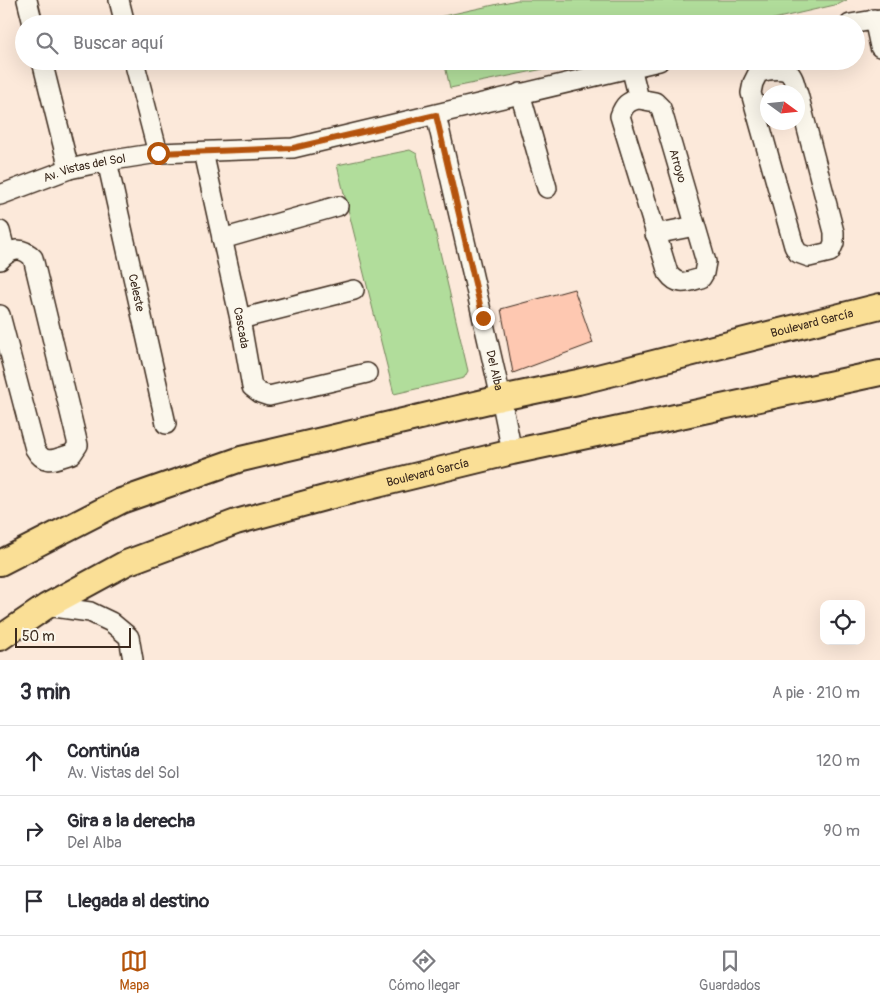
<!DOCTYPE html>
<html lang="es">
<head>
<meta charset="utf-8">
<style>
  :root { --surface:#fff; --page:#f2f2f3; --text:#2b2b33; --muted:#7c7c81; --line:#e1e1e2; --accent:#b45309 }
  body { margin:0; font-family:Pangolin,sans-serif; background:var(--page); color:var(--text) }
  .controls { position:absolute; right:15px; bottom:15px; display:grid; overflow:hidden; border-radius:10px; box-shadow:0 5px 20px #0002 }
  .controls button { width:45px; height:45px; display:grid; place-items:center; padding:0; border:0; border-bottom:1px solid var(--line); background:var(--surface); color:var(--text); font:25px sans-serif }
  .compass { position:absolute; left:760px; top:85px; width:45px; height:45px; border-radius:50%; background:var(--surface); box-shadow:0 5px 20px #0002; rotate:105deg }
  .scale { position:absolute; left:15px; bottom:12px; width:116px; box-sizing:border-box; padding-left:5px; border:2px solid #3b2a1e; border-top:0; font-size:14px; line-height:18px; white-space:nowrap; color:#3b2a1e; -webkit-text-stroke:4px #fbf7ec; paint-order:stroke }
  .stop { position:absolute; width:15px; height:15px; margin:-11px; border:4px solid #b45309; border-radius:50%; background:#fff }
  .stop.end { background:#b45309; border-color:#fff; box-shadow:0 1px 5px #0008 }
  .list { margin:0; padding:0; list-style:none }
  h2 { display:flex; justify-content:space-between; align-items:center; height:65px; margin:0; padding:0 20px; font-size:21px }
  h2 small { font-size:16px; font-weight:400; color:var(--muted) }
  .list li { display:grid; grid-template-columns:32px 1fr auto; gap:15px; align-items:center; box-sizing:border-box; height:70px; padding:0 20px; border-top:1px solid var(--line) }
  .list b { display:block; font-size:19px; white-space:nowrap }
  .list p { margin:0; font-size:16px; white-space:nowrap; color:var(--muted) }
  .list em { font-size:16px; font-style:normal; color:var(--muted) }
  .icon { flex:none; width:28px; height:28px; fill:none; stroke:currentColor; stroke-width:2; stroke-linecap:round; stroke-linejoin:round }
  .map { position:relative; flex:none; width:880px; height:660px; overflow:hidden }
  .search { position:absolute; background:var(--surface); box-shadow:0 5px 20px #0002; left:15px; right:15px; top:15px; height:55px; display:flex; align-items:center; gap:12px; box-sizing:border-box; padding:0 18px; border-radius:28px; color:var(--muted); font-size:19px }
  .sheet { height:275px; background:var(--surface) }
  nav { display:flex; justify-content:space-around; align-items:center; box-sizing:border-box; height:70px; border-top:1px solid var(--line); background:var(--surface); font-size:14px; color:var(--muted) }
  nav a { display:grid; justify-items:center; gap:2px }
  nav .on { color:var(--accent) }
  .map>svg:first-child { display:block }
  .green { fill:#b1dd9b; stroke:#76845c }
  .building { fill:#fec8b1; stroke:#3b2a1e }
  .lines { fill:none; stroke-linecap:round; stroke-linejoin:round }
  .minor-casing { stroke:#3b2a1e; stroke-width:22 }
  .major-casing { stroke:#3b2a1e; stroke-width:28 }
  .minor { stroke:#fbf7ec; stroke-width:19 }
  .major { stroke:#fadf96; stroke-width:24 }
  .route { stroke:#b45309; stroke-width:6 }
  .labels { text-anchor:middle; stroke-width:5; stroke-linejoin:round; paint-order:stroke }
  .street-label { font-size:12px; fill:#3b2a1e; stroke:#fbf7ec }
</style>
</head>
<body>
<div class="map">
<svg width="880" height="660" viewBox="0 0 880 660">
  <rect width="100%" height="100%" fill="#fce9da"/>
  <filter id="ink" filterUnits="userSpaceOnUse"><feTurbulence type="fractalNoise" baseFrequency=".02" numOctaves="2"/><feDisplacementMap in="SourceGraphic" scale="10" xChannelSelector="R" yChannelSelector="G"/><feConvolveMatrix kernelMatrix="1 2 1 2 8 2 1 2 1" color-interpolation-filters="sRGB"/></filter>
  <g filter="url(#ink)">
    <path class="green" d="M 517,0 L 847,0 L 839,4 L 752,24 L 435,24 L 434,18 Z
      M 444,61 L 583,61 L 450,88 Z
      M 410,150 L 417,154 L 468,371 L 464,378 L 394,394 L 337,165 Z"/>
    <path class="building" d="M 574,289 L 593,343 L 513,373 L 501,309 Z"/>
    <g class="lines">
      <g class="minor-casing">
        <g id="minor">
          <path d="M 27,0 L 33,24"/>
          <path d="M 119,0 L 125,24"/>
          <path d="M 874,19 L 880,47"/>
          <path d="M 850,24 L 880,19"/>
          <path d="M 42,61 L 69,169"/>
          <path d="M 134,61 L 158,153"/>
          <path d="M 766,61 L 768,70 C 790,68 792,72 797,92"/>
          <path id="s1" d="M 631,67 L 639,99 L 655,102 L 661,108 L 706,262 L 704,273 L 701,278 C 687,282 678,287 668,273 L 620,116 C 624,105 628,101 639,99"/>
          <path d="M 768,70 L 758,73 L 753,83 L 751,93 L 794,246 L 798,253 L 809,257 L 830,252 L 834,243 L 834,232 L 798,94"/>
          <path d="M 520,93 L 547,188"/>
          <path id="s2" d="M 436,115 L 501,398 L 512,452"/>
          <path id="s3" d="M 203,152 L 240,319 L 252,387 L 260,393 L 269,396 L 367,373"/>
          <path id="s4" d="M 107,161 L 166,424"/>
          <path id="s5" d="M 0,195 L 69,169 L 107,161 L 158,153 L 293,148 L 659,61"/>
          <path d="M 0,231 L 6,254"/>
          <path d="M 655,234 L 695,226"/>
          <path d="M 222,239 L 338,206"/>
          <path d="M 0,260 C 11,248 22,246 33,258 L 78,445 L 72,454 C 56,458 45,467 35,449 L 0,315"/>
          <path d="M 240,319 L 354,290"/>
          <path d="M 47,606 L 90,612 L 111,622 L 129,637 L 133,660"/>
        </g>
      </g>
      <g class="major-casing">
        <g id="major">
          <path id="s6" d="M 0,563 L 121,501 L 241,459 L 501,398 L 578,382 L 880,306"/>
          <path id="s7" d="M 0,638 L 47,606 L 126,563 L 236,522 L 328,497 L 512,452 L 880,373"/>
        </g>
      </g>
      <use href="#minor" class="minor"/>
      <use href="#major" class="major"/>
    </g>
  </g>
  <g class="lines" filter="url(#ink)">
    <path class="route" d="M 158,153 L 293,148 L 436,115 L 483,318"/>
  </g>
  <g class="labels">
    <g class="street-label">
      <text dy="4" stroke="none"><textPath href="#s1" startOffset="118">Arroyo</textPath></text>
      <text dy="4" stroke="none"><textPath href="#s5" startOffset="89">Av. Vistas del Sol</textPath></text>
      <text dy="4" stroke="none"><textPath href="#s4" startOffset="135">Celeste</textPath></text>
      <text dy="4" stroke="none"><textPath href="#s6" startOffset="850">Boulevard García</textPath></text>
      <text dy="4" stroke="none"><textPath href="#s3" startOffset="180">Cascada</textPath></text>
      <text dy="4" stroke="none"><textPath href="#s2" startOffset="262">Del Alba</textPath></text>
      <text dy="4" stroke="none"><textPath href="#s7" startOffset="462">Boulevard García</textPath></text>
    </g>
  </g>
</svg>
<div class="controls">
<button><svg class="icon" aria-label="locate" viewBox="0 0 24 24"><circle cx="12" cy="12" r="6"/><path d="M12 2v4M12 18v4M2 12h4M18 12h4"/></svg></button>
</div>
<svg class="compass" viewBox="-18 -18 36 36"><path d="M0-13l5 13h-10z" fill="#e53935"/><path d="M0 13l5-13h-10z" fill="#7c7c81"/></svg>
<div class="scale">50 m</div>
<div class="stop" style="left:158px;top:153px"></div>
<div class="stop end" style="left:483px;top:318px"></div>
<div class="search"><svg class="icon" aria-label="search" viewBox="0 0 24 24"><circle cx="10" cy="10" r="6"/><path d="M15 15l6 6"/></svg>Buscar aquí</div>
</div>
<section class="sheet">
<h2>3 min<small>A pie · 210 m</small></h2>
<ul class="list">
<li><svg class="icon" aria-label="ahead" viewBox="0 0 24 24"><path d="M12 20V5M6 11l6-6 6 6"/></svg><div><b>Continúa</b><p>Av. Vistas del Sol</p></div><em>120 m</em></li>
<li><svg class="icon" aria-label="right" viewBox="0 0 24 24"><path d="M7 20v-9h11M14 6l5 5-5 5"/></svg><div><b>Gira a la derecha</b><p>Del Alba</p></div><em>90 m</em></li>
<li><svg class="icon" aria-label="arrive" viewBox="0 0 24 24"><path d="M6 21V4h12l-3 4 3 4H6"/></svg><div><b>Llegada al destino</b></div></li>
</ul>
</section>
<nav>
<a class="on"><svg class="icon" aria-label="map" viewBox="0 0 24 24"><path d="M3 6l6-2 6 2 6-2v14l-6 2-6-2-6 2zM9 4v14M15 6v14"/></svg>Mapa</a>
<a><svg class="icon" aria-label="directions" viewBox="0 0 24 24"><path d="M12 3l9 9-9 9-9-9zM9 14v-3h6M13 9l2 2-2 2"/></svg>Cómo llegar</a>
<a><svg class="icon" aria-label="saved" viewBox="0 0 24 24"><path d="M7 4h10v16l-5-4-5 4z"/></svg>Guardados</a>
</nav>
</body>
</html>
